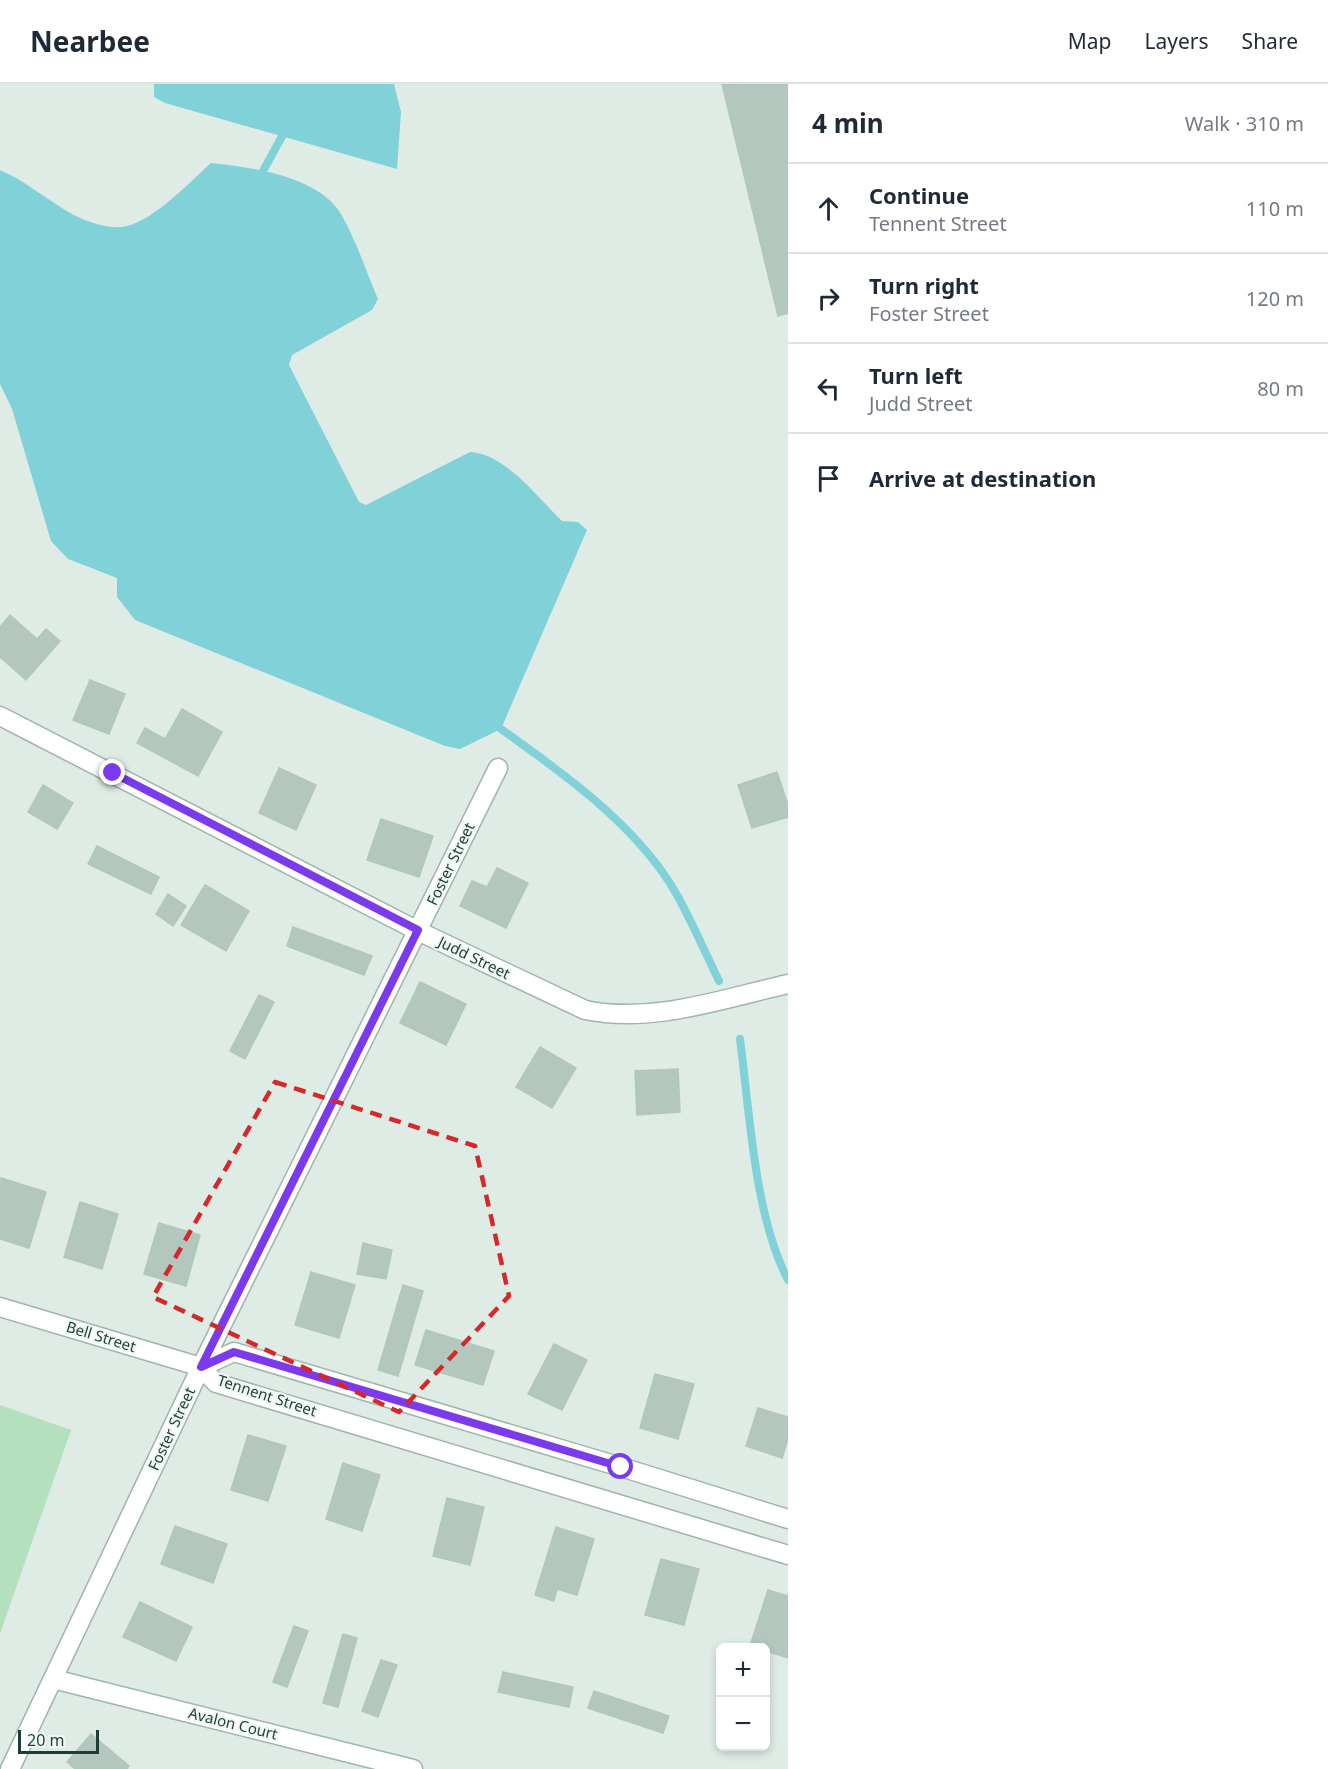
<!DOCTYPE html>
<html lang="en">
<head>
<meta charset="utf-8">
<style>
  :root { --surface:#fff; --page:#f6f6f7; --text:#1f2937; --muted:#747a83; --line:#e0e1e3 }
  body { margin:0; font-family:"Noto Sans",sans-serif; background:var(--page); color:var(--text) }
  .controls { position:absolute; right:18px; bottom:18px; display:grid; overflow:hidden; border-radius:9px; box-shadow:0 3px 9px #0003 }
  .controls button { width:54px; height:54px; display:grid; place-items:center; padding:0; border:0; border-bottom:2px solid var(--line); background:var(--surface); color:var(--text); font:30px sans-serif }
  .scale { position:absolute; left:18px; bottom:15px; width:81px; box-sizing:border-box; padding-left:6px; border:3px solid #1e3e33; border-top:0; font-size:16px; line-height:21px; white-space:nowrap; color:#1e3e33; -webkit-text-stroke:4px #f0f8f3; paint-order:stroke }
  .stop { position:absolute; width:18px; height:18px; margin:-14px; border:4px solid #7c3aed; border-radius:50%; background:#fff }
  .stop.end { background:#7c3aed; border-color:#fff; box-shadow:0 2px 6px #0008 }
  .list { margin:0; padding:0; list-style:none }
  h2 { display:flex; justify-content:space-between; align-items:center; height:78px; margin:0; padding:0 24px; font-size:26px }
  h2 small { font-size:20px; font-weight:400; color:var(--muted) }
  .list li { display:grid; grid-template-columns:39px 1fr auto; gap:18px; align-items:center; box-sizing:border-box; height:90px; padding:0 24px; border-top:2px solid var(--line) }
  .list b { display:block; font-size:22px; white-space:nowrap }
  .list p { margin:0; font-size:20px; white-space:nowrap; color:var(--muted) }
  .list em { font-size:20px; font-style:normal; color:var(--muted) }
  .icon { flex:none; width:33px; height:33px; fill:none; stroke:currentColor; stroke-width:2; stroke-linecap:round; stroke-linejoin:round }
  .map { position:relative; flex:none; width:788px; height:1685px; overflow:hidden }
  header { display:flex; align-items:center; gap:36px; box-sizing:border-box; height:84px; padding:0 30px; background:var(--surface); border-bottom:2px solid var(--line) }
  header strong { font-size:28px }
  nav { display:flex; gap:33px; margin-inline-start:auto; font-size:21px }
  main { display:flex }
  aside { flex:1; background:var(--surface) }
  .map>svg:first-child { display:block }
  .green { fill:#b5e0be }
  .water { fill:#80d1d8 }
  .lines { fill:none; stroke-linecap:round; stroke-linejoin:round }
  .stream { stroke:#80d1d8; stroke-width:8 }
  .building { fill:#b4c7be; stroke:#b1c6bc; stroke-width:1.5 }
  .minor-casing { stroke:#a1b4ac; stroke-width:21 }
  .minor { stroke:#fff; stroke-width:18 }
  .route { stroke:#7c3aed; stroke-width:8 }
  .marked { fill:none; stroke:#d62828; stroke-width:4.5; stroke-dasharray:12 8; stroke-linejoin:round }
  .labels { text-anchor:middle; stroke-width:4.5; stroke-linejoin:round; paint-order:stroke }
  .street-label { font-size:15px; fill:#1e3e33; stroke:#f0f8f3 }
</style>
</head>
<body>
<header>
<strong>Nearbee</strong>
<nav><a>Map</a><a>Layers</a><a>Share</a></nav>
</header>
<main>
<div class="map">
<svg width="788" height="1685" viewBox="0 0 788 1685">
  <rect width="100%" height="100%" fill="#dfece5"/>
  <path class="green" d="M 0,1321 L 71,1346 L 0,1550 Z"/>
  <path class="water" d="M 154,0 L 394,0 L 401,28 L 397,85 L 165,19 L 154,13 Z
    M 211,79 C 250,83 319,92 341,130 C 356,156 366,187 378,215 L 372,226 L 292,271 L 289,281 L 359,418 L 366,421 L 470,368 C 506,370 537,413 562,437 L 578,438 L 587,446 L 501,645 L 460,665 L 445,662 L 135,536 L 117,513 L 117,494 L 68,475 L 51,457 L 12,325 L 0,300 L 0,86 C 23,96 41,111 62,124 C 78,135 108,147 127,142 C 154,136 191,97 211,79 Z"/>
  <g class="lines">
    <path class="stream" d="M 263,87 L 285,47
      M 501,645 C 563,689 639,743 677,811 C 692,838 705,868 719,897
      M 740,955 C 750,1030 754,1130 788,1196"/>
  </g>
  <path class="building" d="M 722,0 L 788,0 L 788,229 L 778,232 Z
    M 10,531 L 37,555 L 46,545 L 60,557 L 26,596 L 0,573 L 0,543 Z
    M 90,596 L 125,610 L 109,650 L 73,636 Z
    M 182,625 L 222,648 L 198,692 L 137,659 L 145,644 L 165,655 Z
    M 279,684 L 316,701 L 296,746 L 259,729 Z
    M 777,688 L 788,721 L 788,733 L 752,744 L 738,701 Z
    M 43,701 L 73,719 L 57,745 L 28,728 Z
    M 381,735 L 433,752 L 419,793 L 367,776 Z
    M 97,762 L 159,793 L 151,810 L 88,780 Z
    M 497,784 L 528,799 L 506,844 L 460,822 L 472,797 L 487,803 Z
    M 205,801 L 249,827 L 226,867 L 181,841 Z
    M 168,810 L 186,822 L 173,842 L 156,830 Z
    M 293,843 L 372,872 L 364,891 L 287,862 Z
    M 420,898 L 466,920 L 446,961 L 400,939 Z
    M 259,911 L 274,918 L 245,975 L 230,967 Z
    M 540,963 L 576,984 L 552,1024 L 516,1003 Z
    M 678,985 L 680,1028 L 637,1031 L 635,987 Z
    M 1,1094 L 46,1108 L 29,1164 L 0,1155 Z
    M 80,1118 L 118,1130 L 102,1185 L 64,1173 Z
    M 159,1139 L 200,1151 L 186,1202 L 144,1190 Z
    M 363,1159 L 392,1166 L 386,1195 L 357,1190 Z
    M 311,1188 L 355,1201 L 339,1254 L 295,1241 Z
    M 403,1201 L 423,1207 L 398,1292 L 378,1286 Z
    M 426,1246 L 494,1267 L 483,1301 L 415,1281 Z
    M 554,1260 L 587,1276 L 562,1326 L 528,1310 Z
    M 655,1290 L 694,1300 L 678,1355 L 640,1344 Z
    M 758,1324 L 788,1333 L 788,1355 L 782,1374 L 746,1362 Z
    M 248,1351 L 286,1362 L 268,1417 L 231,1406 Z
    M 343,1379 L 380,1391 L 362,1447 L 326,1435 Z
    M 447,1414 L 484,1423 L 470,1481 L 433,1472 Z
    M 175,1442 L 227,1460 L 213,1499 L 161,1480 Z
    M 556,1443 L 594,1455 L 577,1511 L 557,1505 L 554,1517 L 535,1511 Z
    M 661,1475 L 699,1485 L 684,1541 L 645,1531 Z
    M 768,1506 L 788,1512 L 788,1574 L 766,1567 L 766,1564 L 750,1562 Z
    M 140,1518 L 192,1543 L 176,1577 L 123,1553 Z
    M 294,1542 L 308,1547 L 287,1603 L 273,1598 Z
    M 343,1550 L 357,1554 L 338,1623 L 323,1619 Z
    M 381,1576 L 397,1581 L 378,1633 L 362,1627 Z
    M 503,1588 L 573,1603 L 569,1623 L 498,1608 Z
    M 594,1607 L 669,1632 L 663,1649 L 588,1624 Z
    M 91,1650 L 129,1682 L 127,1685 L 75,1685 L 67,1678 Z"/>
  <g class="lines">
    <g class="minor-casing">
      <path id="minor" d="M 0,632 L 418,847 L 585,926 C 653,940 721,915 788,900
        M 0,1223 L 201,1283
        M 201,1283 L 216,1299 L 788,1471
        M 201,1283 L 234,1268 L 621,1383 L 788,1435
        M 53,1595 L 413,1685
        M 10,1685 L 201,1283 L 498,684"/>
    </g>
    <use href="#minor" class="minor"/>
  </g>
  <g class="lines">
    <path class="route" d="M 113,689 L 418,846 L 201,1283 L 234,1268 L 621,1383"/>
  </g>
  <path class="marked" d="M 275,998 L 475,1062 L 509,1212 L 399,1328 L 153,1213 Z"/>
  <g class="labels">
    <g class="street-label">
      <text transform="translate(451 780) rotate(-64)" y="5">Foster Street</text>
      <text transform="translate(474 874) rotate(26)" y="5">Judd Street</text>
      <text transform="translate(101 1253) rotate(17)" y="5">Bell Street</text>
      <text transform="translate(267 1312) rotate(18)" y="5">Tennent Street</text>
      <text transform="translate(172 1345) rotate(-65)" y="5">Foster Street</text>
      <text transform="translate(233 1640) rotate(14)" y="5">Avalon Court</text>
    </g>
  </g>
</svg>
<div class="controls">
<button>+</button>
<button>−</button>
</div>
<div class="scale">20 m</div>
<div class="stop" style="left:621px;top:1383px"></div>
<div class="stop end" style="left:113px;top:689px"></div>
</div>
<aside>
<h2>4 min<small>Walk · 310 m</small></h2>
<ul class="list">
<li><svg class="icon" aria-label="ahead" viewBox="0 0 24 24"><path d="M12 20V5M6 11l6-6 6 6"/></svg><div><b>Continue</b><p>Tennent Street</p></div><em>110 m</em></li>
<li><svg class="icon" aria-label="right" viewBox="0 0 24 24"><path d="M7 20v-9h11M14 6l5 5-5 5"/></svg><div><b>Turn right</b><p>Foster Street</p></div><em>120 m</em></li>
<li><svg class="icon" aria-label="left" viewBox="0 0 24 24"><path d="M17 20v-9H6M10 6l-5 5 5 5"/></svg><div><b>Turn left</b><p>Judd Street</p></div><em>80 m</em></li>
<li><svg class="icon" aria-label="arrive" viewBox="0 0 24 24"><path d="M6 21V4h12l-3 4 3 4H6"/></svg><div><b>Arrive at destination</b></div></li>
</ul>
</aside>
</main>
</body>
</html>
